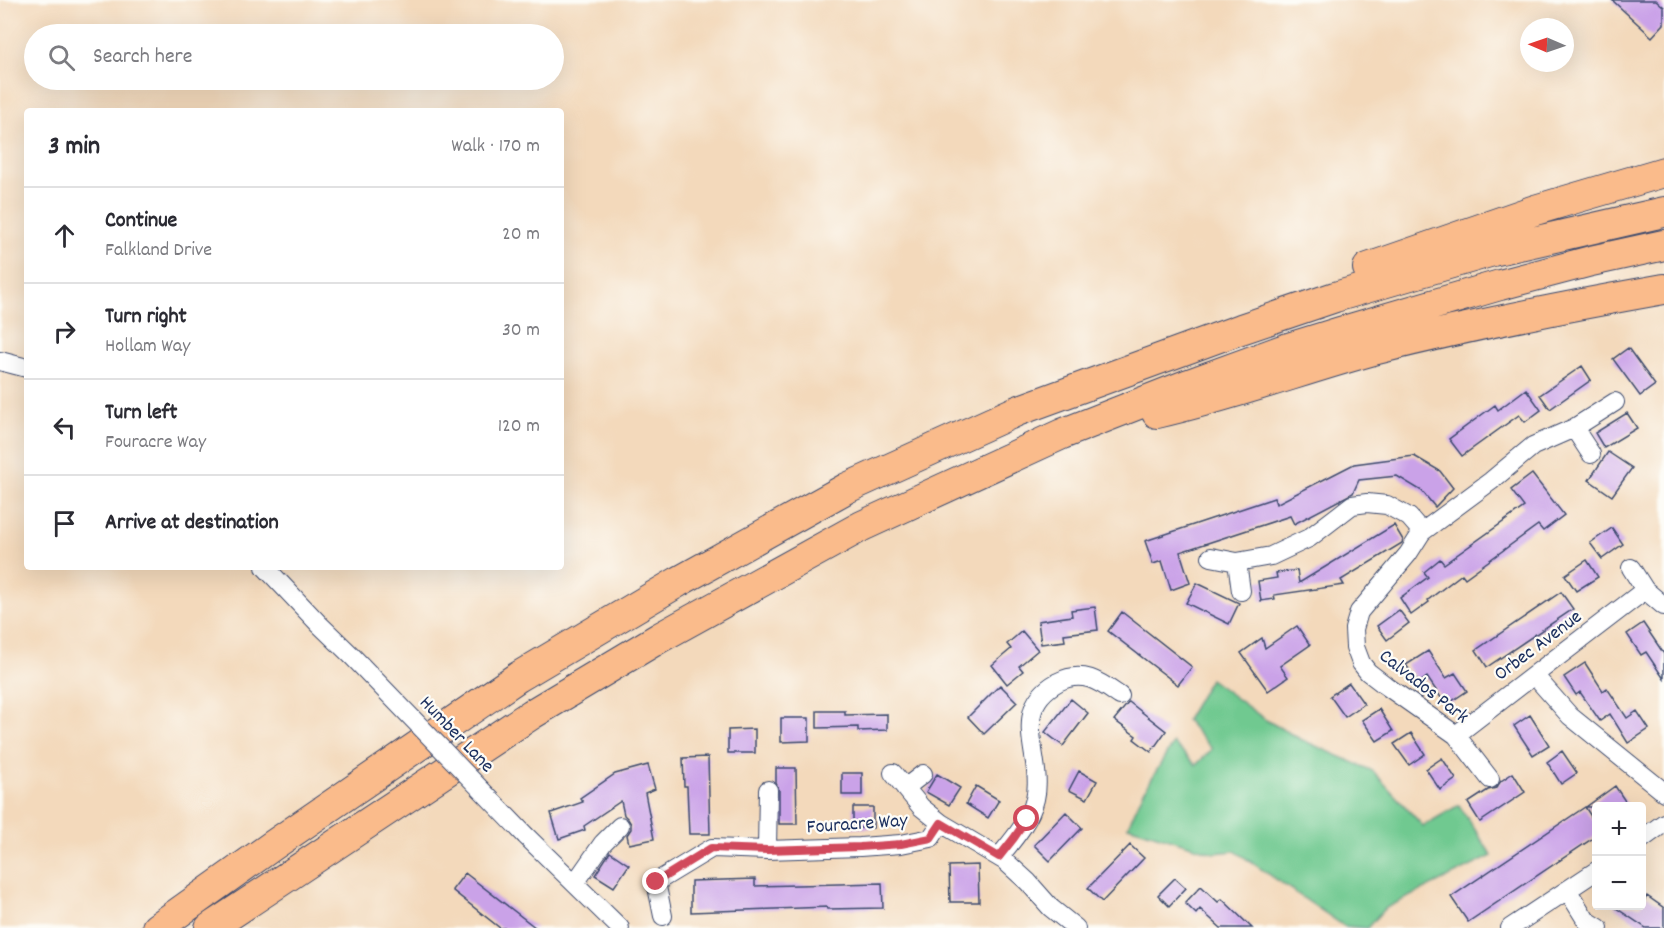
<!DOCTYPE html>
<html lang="en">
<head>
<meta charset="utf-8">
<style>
  :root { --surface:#fff; --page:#f2f2f3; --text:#2b2b33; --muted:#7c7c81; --line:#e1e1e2 }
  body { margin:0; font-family:Dekko,sans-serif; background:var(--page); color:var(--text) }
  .controls { position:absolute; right:18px; bottom:18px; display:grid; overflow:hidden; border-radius:6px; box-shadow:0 6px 24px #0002 }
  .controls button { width:54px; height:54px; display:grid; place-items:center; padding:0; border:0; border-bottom:2px solid var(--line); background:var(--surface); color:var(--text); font:30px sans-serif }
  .compass { position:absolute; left:1520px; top:18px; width:54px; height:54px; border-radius:50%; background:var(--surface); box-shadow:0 6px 24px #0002; rotate:272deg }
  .stop { position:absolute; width:18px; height:18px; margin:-14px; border:4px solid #d1495b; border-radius:50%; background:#fff }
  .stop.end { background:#d1495b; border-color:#fff; box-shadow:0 2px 6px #0008 }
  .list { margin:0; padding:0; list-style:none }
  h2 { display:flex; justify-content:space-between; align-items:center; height:78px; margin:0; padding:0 24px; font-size:26px }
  h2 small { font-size:20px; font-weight:400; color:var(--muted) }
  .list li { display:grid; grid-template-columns:39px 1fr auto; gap:18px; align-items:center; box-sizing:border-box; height:96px; padding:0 24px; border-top:2px solid var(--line) }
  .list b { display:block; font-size:22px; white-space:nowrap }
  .list p { margin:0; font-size:20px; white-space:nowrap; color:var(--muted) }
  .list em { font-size:20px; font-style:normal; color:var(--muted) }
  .icon { flex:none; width:33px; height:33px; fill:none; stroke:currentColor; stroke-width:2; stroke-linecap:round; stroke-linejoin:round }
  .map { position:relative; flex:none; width:1664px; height:928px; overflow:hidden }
  .search { position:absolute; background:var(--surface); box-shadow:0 6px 24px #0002; left:24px; top:24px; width:540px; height:66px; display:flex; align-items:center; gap:15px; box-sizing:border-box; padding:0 21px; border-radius:33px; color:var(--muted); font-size:22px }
  .panel { position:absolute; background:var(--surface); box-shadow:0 6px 24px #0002; left:24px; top:108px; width:540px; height:462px; border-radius:6px }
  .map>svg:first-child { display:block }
  .green { fill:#70c990; stroke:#467c77; stroke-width:1.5 }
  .building { fill:#caa2e8 }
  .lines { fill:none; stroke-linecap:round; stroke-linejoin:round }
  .minor-casing { stroke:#3b486c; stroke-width:20 }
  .trunk-casing { stroke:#3b486c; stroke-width:32 }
  .minor { stroke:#fff; stroke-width:18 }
  .trunk { stroke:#fabb8b; stroke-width:30 }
  .minor-bridge-casing { stroke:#3b486c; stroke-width:20; stroke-linecap:butt }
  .minor-bridge { stroke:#fff; stroke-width:18 }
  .route { stroke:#d1495b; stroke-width:8 }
  .labels { text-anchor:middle; stroke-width:4.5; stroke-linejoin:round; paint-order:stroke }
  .street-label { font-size:20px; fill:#1b2f5e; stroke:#fdfcf7 }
</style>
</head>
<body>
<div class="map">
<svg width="1664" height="928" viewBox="0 0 1664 928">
  <rect width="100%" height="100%" fill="#fdfcf7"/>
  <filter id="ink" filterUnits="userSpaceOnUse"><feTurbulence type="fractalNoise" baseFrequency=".0167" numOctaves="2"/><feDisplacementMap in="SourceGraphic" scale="12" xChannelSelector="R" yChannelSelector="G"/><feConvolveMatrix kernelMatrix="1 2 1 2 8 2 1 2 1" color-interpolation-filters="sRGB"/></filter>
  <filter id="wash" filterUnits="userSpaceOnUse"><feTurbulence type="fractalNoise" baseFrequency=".008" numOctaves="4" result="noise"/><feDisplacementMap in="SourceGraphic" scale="24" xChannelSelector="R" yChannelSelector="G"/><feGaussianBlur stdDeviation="1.35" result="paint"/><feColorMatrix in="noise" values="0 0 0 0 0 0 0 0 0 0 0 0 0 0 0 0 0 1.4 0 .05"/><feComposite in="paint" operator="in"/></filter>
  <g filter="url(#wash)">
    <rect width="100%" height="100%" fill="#f3d9bb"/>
    <path class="green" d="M 1210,679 L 1266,720 L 1300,739 L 1373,771 L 1423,826 L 1459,805 L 1492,856 L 1384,909 L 1367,928 L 1344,926 L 1235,851 L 1214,853 L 1128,826 L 1142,795 L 1173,743 L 1196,765 L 1212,749 L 1186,720 Z"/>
    <g id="blocks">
      <path class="building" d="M 1612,0 L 1656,0 L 1664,7 L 1664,24 L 1652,37 Z
        M 1628,348 L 1655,385 L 1640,396 L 1613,359 Z
        M 1582,366 L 1591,380 L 1550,409 L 1540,395 Z
        M 1526,389 L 1541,410 L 1525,422 L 1519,415 L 1462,456 L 1449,439 L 1495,405 L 1498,410 Z
        M 1627,413 L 1637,428 L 1604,448 L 1595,433 Z
        M 1608,452 L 1632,468 L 1612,496 L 1589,480 Z
        M 1414,456 L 1440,471 L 1453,488 L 1435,507 L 1422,491 L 1397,476 L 1359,480 L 1353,493 L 1294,524 L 1290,516 L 1180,552 L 1190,583 L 1171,590 L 1162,561 L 1153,564 L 1145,541 L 1274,498 L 1276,504 L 1354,464 Z
        M 1532,474 L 1564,515 L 1543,531 L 1538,525 L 1465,578 L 1462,574 L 1428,600 L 1429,602 L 1411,615 L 1400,598 L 1428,577 L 1424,572 L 1440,559 L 1444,564 L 1524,507 L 1511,490 Z
        M 1394,525 L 1403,540 L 1402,543 L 1341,580 L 1344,585 L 1274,595 L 1275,599 L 1261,601 L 1258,581 L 1277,578 L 1276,573 L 1297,570 L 1299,583 Z
        M 1612,528 L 1623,544 L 1602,559 L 1590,543 Z
        M 1587,560 L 1598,577 L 1576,591 L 1565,575 Z
        M 1197,583 L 1239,603 L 1229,624 L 1186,603 Z
        M 1561,592 L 1573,609 L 1487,667 L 1476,650 Z
        M 1095,607 L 1098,630 L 1064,634 L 1065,641 L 1041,644 L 1038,621 L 1072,616 L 1071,610 Z
        M 1399,610 L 1409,623 L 1387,640 L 1377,626 Z
        M 1122,612 L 1192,667 L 1178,685 L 1108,631 Z
        M 1643,623 L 1664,654 L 1664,679 L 1646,652 L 1641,655 L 1627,634 Z
        M 1297,626 L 1310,645 L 1280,666 L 1288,677 L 1268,691 L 1241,653 L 1262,638 L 1265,648 Z
        M 1022,631 L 1038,650 L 1019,666 L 1023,671 L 1007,684 L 992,665 L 1011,649 L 1007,644 Z
        M 1428,651 L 1446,678 L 1455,673 L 1467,691 L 1446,705 L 1427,677 L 1419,683 L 1406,665 Z
        M 1585,663 L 1603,691 L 1607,688 L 1627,718 L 1637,711 L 1649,729 L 1628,743 L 1610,714 L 1600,721 L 1580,692 L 1576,695 L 1564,677 Z
        M 1349,683 L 1364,704 L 1345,717 L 1330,696 Z
        M 1000,685 L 1017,702 L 984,734 L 968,717 Z
        M 1071,699 L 1088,713 L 1063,746 L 1045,732 Z
        M 1129,702 L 1166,731 L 1151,752 L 1134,739 L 1136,736 L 1114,720 Z
        M 1379,709 L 1393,731 L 1377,741 L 1362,720 Z
        M 817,711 L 845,711 L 845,715 L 887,714 L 887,730 L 858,731 L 858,727 L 817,728 Z
        M 1530,715 L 1549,745 L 1533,755 L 1514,726 Z
        M 781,718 L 809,718 L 809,741 L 781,742 Z
        M 755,729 L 755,753 L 728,753 L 728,730 Z
        M 1411,733 L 1425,754 L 1409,765 L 1394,744 Z
        M 1562,751 L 1577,773 L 1561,784 L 1547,762 Z
        M 708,757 L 710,834 L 689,834 L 687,786 L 684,786 L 683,758 Z
        M 1442,758 L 1456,779 L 1440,790 L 1426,769 Z
        M 648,765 L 655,789 L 645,793 L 654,839 L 629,844 L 627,835 L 631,829 L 631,824 L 628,819 L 624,815 L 621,801 L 584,826 L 585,830 L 559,839 L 551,813 L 583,802 L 580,798 L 615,774 Z
        M 776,768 L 796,768 L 797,824 L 779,824 L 779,790 L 776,783 Z
        M 1079,771 L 1097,781 L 1087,799 L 1069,790 Z
        M 842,773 L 862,773 L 862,795 L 842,795 Z
        M 1513,773 L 1525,792 L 1480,822 L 1468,803 L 1488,790 L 1496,788 L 1501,781 Z
        M 937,774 L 960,788 L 949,805 L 926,792 Z
        M 976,786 L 999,800 L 988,818 L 966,804 Z
        M 1615,786 L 1629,807 L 1586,807 Z
        M 853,807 L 873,807 L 873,828 L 853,828 Z
        M 1585,807 L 1596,824 L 1596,836 L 1468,922 L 1451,897 Z
        M 1066,812 L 1082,828 L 1050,861 L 1034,845 Z
        M 1130,845 L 1144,858 L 1102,902 L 1088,888 Z
        M 610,852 L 629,865 L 614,887 L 595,875 Z
        M 978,865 L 979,902 L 950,902 L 949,866 Z
        M 465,873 L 536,928 L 500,928 L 452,890 Z
        M 1175,878 L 1186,888 L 1169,906 L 1158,895 Z
        M 755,879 L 755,886 L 882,883 L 883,908 L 827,909 L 827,907 L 691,912 L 691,881 Z
        M 1201,886 L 1218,902 L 1222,899 L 1252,928 L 1221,928 L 1200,909 L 1196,914 L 1185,903 Z
        M 1647,896 L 1664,908 L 1664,928 L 1646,928 L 1613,906 L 1641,906 Z"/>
    </g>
  </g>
  <g filter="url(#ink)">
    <use href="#blocks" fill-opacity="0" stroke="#3b486c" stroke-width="1.5"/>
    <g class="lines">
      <g class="minor-casing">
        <path id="minor" d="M 0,361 L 27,368
          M 1574,428 L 1591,454
          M 1211,557 L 1237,562 L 1271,556 L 1309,538 L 1352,505 L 1367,503 L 1387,505 L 1409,517 L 1422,532
          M 1237,562 L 1241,591
          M 265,567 L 319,624 L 351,655
          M 1631,568 L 1645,590 L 1664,606
          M 1534,675 L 1570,716 L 1664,792
          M 1456,735 L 1645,590
          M 893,773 L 921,807 L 941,823 L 1005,861 L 1028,882 L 1051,908 L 1076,928
          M 1490,779 L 1456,735 L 1385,685 L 1368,672 L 1361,663 L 1355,647 L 1354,629 L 1359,612 L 1408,554 L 1422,532 L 1491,481 L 1533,446 L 1574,428 L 1615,402
          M 905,788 L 923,774
          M 526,836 L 620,928
          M 1642,839 L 1664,823
          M 767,850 L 768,790
          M 999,857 C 1012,841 1030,821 1035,799 C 1045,758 1007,710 1058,682 C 1083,669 1100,682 1120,696
          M 575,883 L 603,843 L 620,826
          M 1568,891 L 1586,920 L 1599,928
          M 663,916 L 656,882 L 712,848 L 767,850 L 860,847 L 901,844 L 931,838 L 941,823
          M 1510,928 L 1596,871"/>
      </g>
      <g class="trunk-casing">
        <path id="trunk" d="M 1368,268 L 1535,210 L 1664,172
          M 1157,413 C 1232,396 1304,369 1377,349 C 1472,325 1568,306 1664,289
          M 157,928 L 272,846 L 518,677 L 678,582 L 847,488 L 1017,411 L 1241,329 L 1335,297 L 1493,251 L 1664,212
          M 210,928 L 532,714 L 659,638 L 862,526 L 1062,434 L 1189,384 L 1285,349 L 1340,332 L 1500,285 L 1591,261 L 1664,245"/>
      </g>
      <use href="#minor" class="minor"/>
      <use href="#trunk" class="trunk"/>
      <g class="minor-bridge-casing">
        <path id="minor-bridge" d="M 351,655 L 526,836"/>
      </g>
      <use href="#minor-bridge" class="minor-bridge"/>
    </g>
  </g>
  <g class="lines" filter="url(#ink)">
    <path class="route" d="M 656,882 L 711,848 L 767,850 L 860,847 L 901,844 L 931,838 L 941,823 L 999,857 L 1014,838 L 1027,819"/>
  </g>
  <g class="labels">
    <g class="street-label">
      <text transform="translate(1537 644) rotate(-37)" y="7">Orbec Avenue</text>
      <text transform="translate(1425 685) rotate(38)" y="7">Calvados Park</text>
      <text transform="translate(458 733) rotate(46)" y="7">Humber Lane</text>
      <text transform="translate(857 822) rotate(-4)" y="7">Fouracre Way</text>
    </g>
  </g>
</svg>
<div class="controls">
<button>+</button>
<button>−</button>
</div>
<svg class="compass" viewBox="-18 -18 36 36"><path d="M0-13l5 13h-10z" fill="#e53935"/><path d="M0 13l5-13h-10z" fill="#7c7c81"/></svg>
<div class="stop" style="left:1027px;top:819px"></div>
<div class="stop end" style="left:656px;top:882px"></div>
<div class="search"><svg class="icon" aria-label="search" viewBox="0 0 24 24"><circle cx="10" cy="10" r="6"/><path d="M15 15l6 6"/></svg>Search here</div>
<section class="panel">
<h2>3 min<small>Walk · 170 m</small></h2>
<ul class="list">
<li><svg class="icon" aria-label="ahead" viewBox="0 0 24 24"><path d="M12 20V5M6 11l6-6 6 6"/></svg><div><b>Continue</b><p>Falkland Drive</p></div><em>20 m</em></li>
<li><svg class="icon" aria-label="right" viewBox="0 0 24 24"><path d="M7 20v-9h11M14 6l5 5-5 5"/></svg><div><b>Turn right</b><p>Hollam Way</p></div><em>30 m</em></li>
<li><svg class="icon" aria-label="left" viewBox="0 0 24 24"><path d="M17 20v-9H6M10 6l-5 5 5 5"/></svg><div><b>Turn left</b><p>Fouracre Way</p></div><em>120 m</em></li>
<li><svg class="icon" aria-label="arrive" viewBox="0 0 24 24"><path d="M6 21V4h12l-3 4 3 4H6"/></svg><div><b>Arrive at destination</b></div></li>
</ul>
</section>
</div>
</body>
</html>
